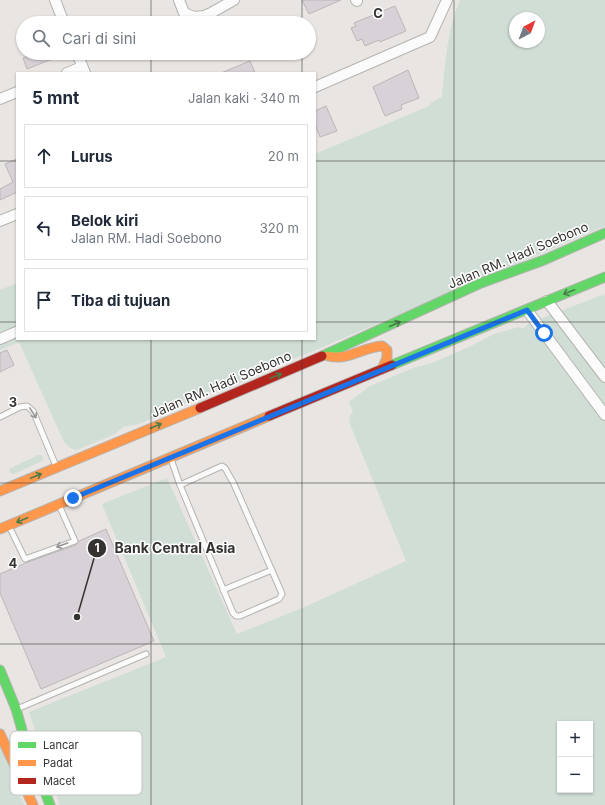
<!DOCTYPE html>
<html lang="id">
<head>
<meta charset="utf-8">
<style>
  :root { --surface:#fff; --page:#f2f2f3; --text:#1f2937; --muted:#747a83; --line:#e0e1e3 }
  body { margin:0; font-family:Inter,sans-serif; background:var(--page); color:var(--text) }
  .controls { position:absolute; right:12px; bottom:12px; display:grid; overflow:hidden; border-radius:0px; box-shadow:0 1px 3px #0004 }
  .controls button { width:36px; height:36px; display:grid; place-items:center; padding:0; border:0; border-bottom:1px solid var(--line); background:var(--surface); color:var(--text); font:20px sans-serif }
  .compass { position:absolute; left:509px; top:12px; width:36px; height:36px; border-radius:50%; background:var(--surface); box-shadow:0 1px 3px #0004; rotate:41deg }
  .stop { position:absolute; width:12px; height:12px; margin:-9px; border:3px solid #1a73e8; border-radius:50%; background:#fff }
  .stop.end { background:#1a73e8; border-color:#fff; box-shadow:0 1px 4px #0008 }
  .list { margin:0; padding:0; list-style:none }
  h2 { display:flex; justify-content:space-between; align-items:center; height:52px; margin:0; padding:0 16px; font-size:17px }
  h2 small { font-size:13px; font-weight:400; color:var(--muted) }
  .list li { display:grid; grid-template-columns:26px 1fr auto; gap:12px; align-items:center; box-sizing:border-box; height:64px; margin:0 8px 8px; padding:0 8px; border:1px solid var(--line); border-radius:0px }
  .list b { display:block; font-size:15px; white-space:nowrap }
  .list p { margin:0; font-size:13px; white-space:nowrap; color:var(--muted) }
  .list em { font-size:13px; font-style:normal; color:var(--muted) }
  .icon { flex:none; width:22px; height:22px; fill:none; stroke:currentColor; stroke-width:2; stroke-linecap:round; stroke-linejoin:round }
  .map { position:relative; flex:none; width:605px; height:805px; overflow:hidden }
  .search { position:absolute; background:var(--surface); box-shadow:0 1px 3px #0004; left:16px; top:16px; width:300px; height:44px; display:flex; align-items:center; gap:10px; box-sizing:border-box; padding:0 14px; border-radius:22px; color:var(--muted); font-size:15px }
  .panel { position:absolute; background:var(--surface); box-shadow:0 1px 3px #0004; left:16px; top:72px; width:300px; height:268px; border-radius:0px }
  .map>svg:first-child { display:block }
  .green { fill:#d0ded5; fill-rule:evenodd }
  .building { fill:#d8d1d7; stroke:#bab8b7 }
  .lines { fill:none; stroke-linecap:round; stroke-linejoin:round }
  .lane-casing { stroke:#b5b4b1; stroke-width:7 }
  .street-casing { stroke:#b5b4b1; stroke-width:12 }
  .fast-casing { stroke:#b5b4b1; stroke-width:11 }
  .slow-casing { stroke:#b5b4b1; stroke-width:11 }
  .jam-casing { stroke:#b5b4b1; stroke-width:11 }
  .lane { stroke:#fcfbfb; stroke-width:5 }
  .street { stroke:#fcfbfb; stroke-width:10 }
  .fast { stroke:#63d668; stroke-width:9 }
  .slow { stroke:#ff974d; stroke-width:9 }
  .jam { stroke:#b3261e; stroke-width:9 }
  .oneway { stroke:#4a7c4a }
  .oneway2 { stroke:#989796 }
  .route { stroke:#1a73e8; stroke-width:5 }
  .grid { fill:none; stroke:#353331; stroke-width:1; stroke-opacity:0.55 }
  .labels { text-anchor:middle; stroke-width:3; stroke-linejoin:round; paint-order:stroke }
  .street-label { font-size:13px; fill:#353331; stroke:#fff }
  .key { fill:#fff; stroke:#c2c2c1; stroke-width:1 }
  .key-label { font-size:11px; fill:#353331 }
  .grid-label { font-size:13px; text-anchor:middle; font-weight:bold; fill:#353331; stroke:#fff; stroke-width:3; stroke-linejoin:round; paint-order:stroke }
  .leader { fill:none; stroke:#353331; stroke-width:1.5 }
  .callout-dot { fill:#353331; stroke:#fff; stroke-width:1.5 }
  .mark-label { font-size:12px; text-anchor:middle; font-weight:bold; fill:#fff }
  .callout-label { font-size:14px; text-anchor:middle; font-weight:bold; fill:#353331; stroke:#fff; stroke-width:3; stroke-linejoin:round; paint-order:stroke }
</style>
</head>
<body>
<div class="map">
<svg width="605" height="805" viewBox="0 0 605 805">
  <rect width="100%" height="100%" fill="#e8e5e2"/>
  <path class="green" d="M 460,0 L 605,0 L 605,226 L 311,352 L 266,369 L 229,388 L 215,390 L 194,398 L 176,409 L 139,424 L 123,427 L 115,434 L 77,450 L 70,448 L 64,442 L 19,342 L 0,350 L 0,290 L 17,283 L 17,339 L 315,339 L 315,154 L 429,106 L 431,103 L 442,97 C 445,65 447,30 460,0 ZM 515,18 L 539,18 L 539,42 L 515,42 Z
    M 605,294 L 605,805 L 60,805 L 29,712 L 166,657 L 102,504 L 167,478 L 237,634 L 300,609 L 406,561 L 350,424 L 349,418 L 353,411 L 349,402 L 370,386 L 413,368 L 432,363 L 469,347 L 494,334 L 519,327 L 523,329 L 529,323 ZM 560,724 L 590,724 L 590,790 L 560,790 Z
    M 38,455 L 41,455 L 43,458 L 42,461 L 14,474 L 11,473 L 9,470 L 11,468 Z
    M 0,742 L 22,800 L 25,805 L 0,805 Z"/>
  <path class="building" d="M 302,0 L 341,0 L 309,14 Z
    M 395,6 L 406,31 L 380,42 L 379,40 L 365,46 L 362,39 L 357,41 L 351,28 L 356,26 L 354,23 Z
    M 27,53 L 67,53 L 27,69 L 23,58 L 28,56 Z
    M 250,61 L 255,73 L 221,73 Z
    M 408,70 L 419,98 L 401,105 L 402,109 L 385,116 L 373,87 Z
    M 326,106 L 337,131 L 320,137 L 315,124 L 315,111 Z
    M 17,159 L 17,192 L 0,200 L 0,189 L 13,182 L 5,164 Z
    M 7,350 L 14,365 L 0,372 L 0,353 Z
    M 106,529 L 154,641 L 41,689 L 0,593 L 0,574 L 28,562 L 76,545 L 79,541 Z"/>
  <g class="lines">
    <g class="lane-casing">
      <path id="lane" d="M 0,417 L 20,407 L 27,406 L 33,411 L 56,466
        M 171,459 L 180,485 L 233,613 L 236,616 L 240,616 L 279,599 L 282,594 L 280,589 L 234,484 L 225,468 L 222,466 L 180,485
        M 9,526 L 25,559 L 75,541 L 59,505
        M 223,590 L 272,570
        M 17,709 L 146,654"/>
    </g>
    <g class="street-casing">
      <path id="street" d="M 55,0 L 64,23
        M 179,0 L 184,13 L 194,17 L 204,16 L 211,13 L 234,0
        M 356,0 L 357,1
        M 77,53 L 85,73
        M 67,73 L 82,67
        M 315,87 L 430,37 L 447,0
        M 0,99 L 17,92
        M 0,221 L 17,214
        M 547,301 L 605,377
        M 527,310 L 605,415
        M 0,339 L 16,332"/>
    </g>
    <g class="fast-casing">
      <path id="fast" d="M 322,356 L 481,283 L 544,260 L 605,233
        M 392,365 L 605,277
        M 0,670 L 16,709 L 24,737 L 50,805"/>
    </g>
    <g class="slow-casing">
      <path id="slow" d="M 328,356 C 348,361 363,347 382,346 L 387,350 L 387,358 L 382,369
        M 0,491 L 200,408
        M 0,529 L 269,416
        M 0,734 L 33,805"/>
    </g>
    <g class="jam-casing">
      <path id="jam" d="M 200,408 L 322,356
        M 269,416 L 392,365"/>
    </g>
    <use href="#lane" class="lane"/>
    <use href="#street" class="street"/>
    <use href="#fast" class="fast"/>
    <use href="#slow" class="slow"/>
    <use href="#jam" class="jam"/>
  </g>
  <defs><path id="oneway-shaft" d="M-6 0H5M1.5-3L5.5 0L1.5 3" fill="none" stroke-width="1.6" stroke-linecap="round" stroke-linejoin="round"/></defs>
  <g class="oneway">
    <use href="#oneway-shaft" transform="translate(569 292) rotate(158)"/>
    <use href="#oneway-shaft" transform="translate(395 324) rotate(-24)"/>
    <use href="#oneway-shaft" transform="translate(276 376) rotate(-23)"/>
    <use href="#oneway-shaft" transform="translate(156 426) rotate(-23)"/>
    <use href="#oneway-shaft" transform="translate(36 476) rotate(-23)"/>
    <use href="#oneway-shaft" transform="translate(22 520) rotate(157)"/>
  </g>
  <g class="oneway2">
    <use href="#oneway-shaft" transform="translate(33 413) rotate(58)"/>
    <use href="#oneway-shaft" transform="translate(62 545) rotate(160)"/>
  </g>
  <g class="lines">
    <path class="route" d="M 73,498 L 527,310 L 544,333"/>
  </g>
  <path class="grid" d="M 151,0 L 151,23M 302,0 L 302,23M 454,0 L 454,805M 151,53 L 151,73M 302,53 L 302,73M 0,161 L 17,161M 315,161 L 605,161M 0,322 L 17,322M 315,322 L 605,322M 151,339 L 151,805M 302,339 L 302,805M 0,483 L 605,483M 0,644 L 605,644"/>
  <g class="labels">
    <g class="street-label">
      <text transform="translate(518 255) rotate(-23)" y="5">Jalan RM. Hadi Soebono</text>
      <text transform="translate(221 384) rotate(-23)" y="5">Jalan RM. Hadi Soebono</text>
    </g>
  </g>
  <rect x="10" y="731" width="132" height="64" rx="6" class="key"/>
  <rect x="18" y="742" width="18" height="6" fill="#63d668"/>
  <rect x="18" y="760" width="18" height="6" fill="#ff974d"/>
  <rect x="18" y="778" width="18" height="6" fill="#b3261e"/>
  <g class="key-label">
    <text x="43" y="749">Lancar</text>
    <text x="43" y="767">Padat</text>
    <text x="43" y="785">Macet</text>
  </g>
  <g class="grid-label">
    <text x="378" y="18">C</text>
    <text x="13" y="407">3</text>
    <text x="13" y="568">4</text>
  </g>
  <path class="leader" d="M77 617L97 548"/>
  <g class="callout-dot">
    <circle cx="77" cy="617" r="4"/>
    <circle cx="97" cy="548" r="10"/>
  </g>
  <g class="mark-label">
    <text x="97" y="552">1</text>
  </g>
  <g class="callout-label">
    <text x="175" y="553">Bank Central Asia</text>
  </g>
</svg>
<div class="controls">
<button>+</button>
<button>−</button>
</div>
<svg class="compass" viewBox="-18 -18 36 36"><path d="M0-13l5 13h-10z" fill="#e53935"/><path d="M0 13l5-13h-10z" fill="#747a83"/></svg>
<div class="stop" style="left:544px;top:333px"></div>
<div class="stop end" style="left:73px;top:498px"></div>
<div class="search"><svg class="icon" aria-label="search" viewBox="0 0 24 24"><circle cx="10" cy="10" r="6"/><path d="M15 15l6 6"/></svg>Cari di sini</div>
<section class="panel">
<h2>5 mnt<small>Jalan kaki · 340 m</small></h2>
<ul class="list">
<li><svg class="icon" aria-label="ahead" viewBox="0 0 24 24"><path d="M12 20V5M6 11l6-6 6 6"/></svg><div><b>Lurus</b></div><em>20 m</em></li>
<li><svg class="icon" aria-label="left" viewBox="0 0 24 24"><path d="M17 20v-9H6M10 6l-5 5 5 5"/></svg><div><b>Belok kiri</b><p>Jalan RM. Hadi Soebono</p></div><em>320 m</em></li>
<li><svg class="icon" aria-label="arrive" viewBox="0 0 24 24"><path d="M6 21V4h12l-3 4 3 4H6"/></svg><div><b>Tiba di tujuan</b></div></li>
</ul>
</section>
</div>
</body>
</html>
